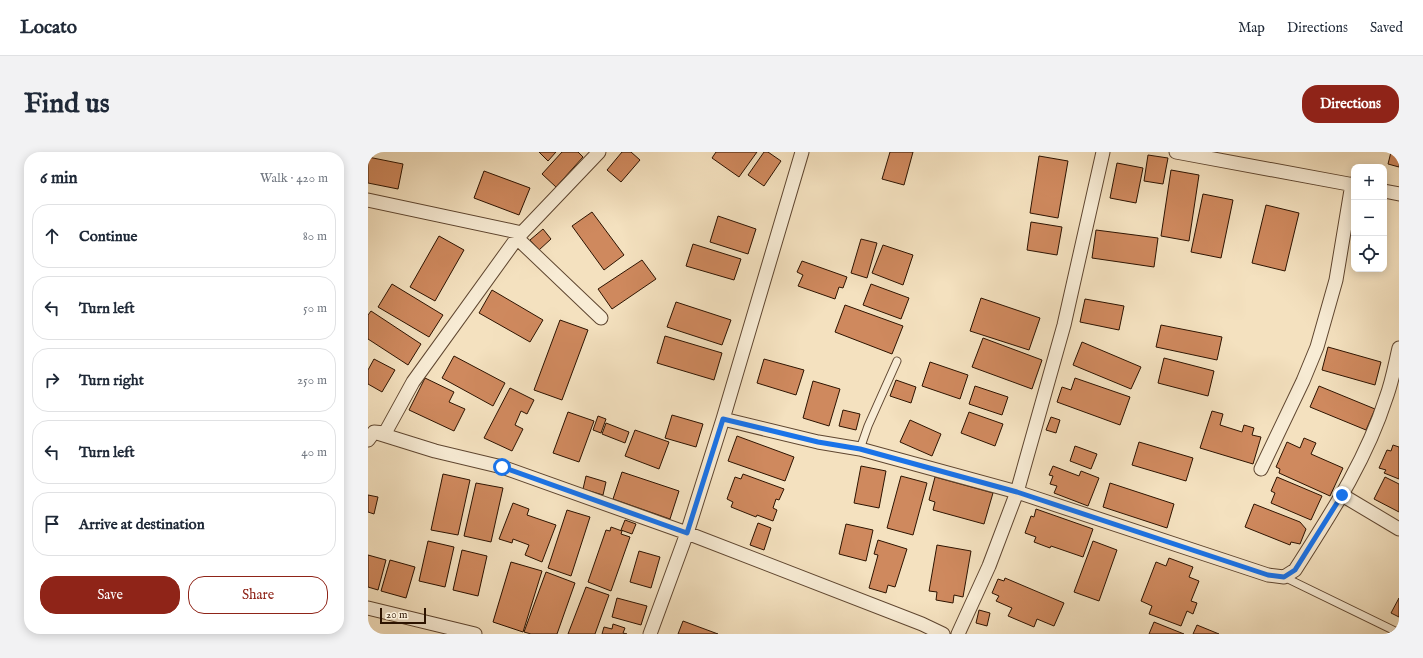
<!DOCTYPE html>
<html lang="en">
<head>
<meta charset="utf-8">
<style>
  :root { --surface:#fff; --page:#f2f2f3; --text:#1f2937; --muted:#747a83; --line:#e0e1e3; --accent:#8f2418 }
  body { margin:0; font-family:"IM FELL English",serif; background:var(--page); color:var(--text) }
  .controls { position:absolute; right:12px; top:12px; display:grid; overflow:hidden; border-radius:8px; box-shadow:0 2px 10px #0003 }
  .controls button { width:36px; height:36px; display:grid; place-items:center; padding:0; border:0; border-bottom:1px solid var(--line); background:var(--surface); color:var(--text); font:20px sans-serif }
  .scale { position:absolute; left:12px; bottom:10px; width:46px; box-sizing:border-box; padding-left:4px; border:2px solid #2d1300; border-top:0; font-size:11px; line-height:14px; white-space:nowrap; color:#2d1300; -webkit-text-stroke:3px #f8ecd5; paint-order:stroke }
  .stop { position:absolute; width:12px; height:12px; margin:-9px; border:3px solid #1a73e8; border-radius:50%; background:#fff }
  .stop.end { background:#1a73e8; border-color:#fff; box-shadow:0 1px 4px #0008 }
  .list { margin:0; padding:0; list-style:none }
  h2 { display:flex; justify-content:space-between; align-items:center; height:52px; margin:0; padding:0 16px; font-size:17px }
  h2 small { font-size:13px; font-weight:400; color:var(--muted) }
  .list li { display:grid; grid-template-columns:26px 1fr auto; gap:12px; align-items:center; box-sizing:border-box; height:64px; margin:0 8px 8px; padding:0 8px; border:1px solid var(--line); border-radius:16px }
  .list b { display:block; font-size:15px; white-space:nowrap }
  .list em { font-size:13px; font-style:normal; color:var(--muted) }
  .actions { display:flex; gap:8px; padding:12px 16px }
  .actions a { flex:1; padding:9px 0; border:1px solid var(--accent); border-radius:16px; text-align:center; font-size:14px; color:var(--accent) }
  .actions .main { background:var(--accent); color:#fff }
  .icon { flex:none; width:22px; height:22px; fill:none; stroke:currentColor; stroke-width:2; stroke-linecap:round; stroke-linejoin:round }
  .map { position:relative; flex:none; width:1031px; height:482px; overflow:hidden; border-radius:16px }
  header { display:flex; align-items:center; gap:24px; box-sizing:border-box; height:56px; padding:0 20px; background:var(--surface); border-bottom:1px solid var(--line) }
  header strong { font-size:19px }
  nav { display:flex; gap:22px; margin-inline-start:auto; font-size:14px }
  .intro { display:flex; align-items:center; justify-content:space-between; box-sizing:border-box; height:96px; padding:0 24px }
  h1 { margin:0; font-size:28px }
  .button { padding:10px 18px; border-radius:16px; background:var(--accent); color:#fff; font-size:14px; font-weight:700 }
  main { display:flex; gap:24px; padding:0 24px }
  aside { flex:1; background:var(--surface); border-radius:16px; box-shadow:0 2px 10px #0003 }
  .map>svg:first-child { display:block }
  .building { fill:#cf895e; stroke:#2d1300 }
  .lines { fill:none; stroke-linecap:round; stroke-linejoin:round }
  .lane-casing { stroke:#5f4630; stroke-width:9 }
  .street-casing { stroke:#5f4630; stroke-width:15 }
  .lane { stroke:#f8ecd5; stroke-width:7 }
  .street { stroke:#f8ecd5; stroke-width:13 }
  .route { stroke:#1a73e8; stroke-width:5 }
</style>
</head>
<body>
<header>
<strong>Locato</strong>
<nav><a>Map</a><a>Directions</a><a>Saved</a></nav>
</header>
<div class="intro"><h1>Find us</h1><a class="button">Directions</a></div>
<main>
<aside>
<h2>6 min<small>Walk · 420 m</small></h2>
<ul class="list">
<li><svg class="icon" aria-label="ahead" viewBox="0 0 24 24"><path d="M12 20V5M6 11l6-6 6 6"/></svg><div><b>Continue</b></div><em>80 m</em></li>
<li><svg class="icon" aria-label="left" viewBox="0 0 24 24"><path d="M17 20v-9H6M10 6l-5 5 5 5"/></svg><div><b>Turn left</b></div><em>50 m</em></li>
<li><svg class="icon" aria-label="right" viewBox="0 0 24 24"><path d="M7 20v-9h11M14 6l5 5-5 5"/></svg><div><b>Turn right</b></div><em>250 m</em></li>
<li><svg class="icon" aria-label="left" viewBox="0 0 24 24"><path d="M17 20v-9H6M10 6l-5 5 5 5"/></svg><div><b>Turn left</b></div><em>40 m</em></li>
<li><svg class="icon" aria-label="arrive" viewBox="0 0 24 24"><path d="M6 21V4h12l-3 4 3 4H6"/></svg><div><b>Arrive at destination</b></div></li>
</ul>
<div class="actions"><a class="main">Save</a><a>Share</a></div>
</aside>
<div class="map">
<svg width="1031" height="482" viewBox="0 0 1031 482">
  <rect width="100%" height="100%" fill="#f4e1bf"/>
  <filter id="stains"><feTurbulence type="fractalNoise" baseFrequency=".005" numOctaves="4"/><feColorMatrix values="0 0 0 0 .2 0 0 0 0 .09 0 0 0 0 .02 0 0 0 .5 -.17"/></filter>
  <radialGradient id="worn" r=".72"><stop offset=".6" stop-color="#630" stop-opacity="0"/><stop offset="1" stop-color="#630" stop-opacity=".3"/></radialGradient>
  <path class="building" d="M 171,0 L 188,0 L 180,9 Z
    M 194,0 L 210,0 L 215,5 L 188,35 L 174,22 Z
    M 254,0 L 263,0 L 272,8 L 253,30 L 239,18 Z
    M 348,0 L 389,0 L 371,25 L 344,6 Z
    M 396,0 L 400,0 L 413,9 L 396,34 L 380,23 Z
    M 522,0 L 545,0 L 536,33 L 514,27 Z
    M 1023,0 L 1031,0 L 1031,15 L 1020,12 Z
    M 780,3 L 800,6 L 795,32 L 776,29 Z
    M 671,4 L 700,9 L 690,66 L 662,61 Z
    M 0,5 L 35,12 L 30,37 L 0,31 Z
    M 749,11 L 775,16 L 768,51 L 742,46 Z
    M 803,18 L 831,23 L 821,89 L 793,84 Z
    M 116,19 L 162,36 L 151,63 L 106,46 Z
    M 835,42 L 865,48 L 853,106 L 823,100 Z
    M 898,53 L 931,61 L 917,119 L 884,111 Z
    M 224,60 L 256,103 L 236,118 L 204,74 Z
    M 350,64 L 388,77 L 380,102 L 342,90 Z
    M 663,70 L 694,75 L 689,103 L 659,98 Z
    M 175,77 L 183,87 L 171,98 L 162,88 Z
    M 728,78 L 790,86 L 786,115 L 724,106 Z
    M 71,84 L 96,98 L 67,149 L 42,135 Z
    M 493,87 L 509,91 L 499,126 L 483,121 Z
    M 325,92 L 373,107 L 366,128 L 318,114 Z
    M 515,93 L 545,103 L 535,133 L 504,121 Z
    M 274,108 L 288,127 L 244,157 L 230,137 Z
    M 434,109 L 479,125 L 475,136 L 471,135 L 467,147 L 430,134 L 435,123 L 429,120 Z
    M 24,132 L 75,163 L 61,185 L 10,155 Z
    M 503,132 L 541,146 L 533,167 L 495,153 Z
    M 124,138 L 175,168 L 162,190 L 111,161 Z
    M 613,146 L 672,166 L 661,198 L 602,179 Z
    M 717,147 L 756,154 L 751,178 L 712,170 Z
    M 308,150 L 363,168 L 354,193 L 299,175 Z
    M 477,153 L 535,174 L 524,202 L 467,180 Z
    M 3,159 L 53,192 L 40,213 L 0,187 L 0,163 Z
    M 192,168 L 220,178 L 194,248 L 166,238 Z
    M 793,173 L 854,185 L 849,208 L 788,195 Z
    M 297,184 L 354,201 L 346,228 L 289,211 Z
    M 615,186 L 674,208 L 664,237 L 604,215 Z
    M 714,190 L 773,215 L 763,237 L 705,213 Z
    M 960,195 L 1013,210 L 1007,233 L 954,218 Z
    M 86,204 L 137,231 L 125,254 L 74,226 Z
    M 796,206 L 846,219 L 840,244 L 790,231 Z
    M 6,207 L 27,218 L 14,240 L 0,232 L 0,218 Z
    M 396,207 L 436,218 L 428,243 L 389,231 Z
    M 562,210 L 600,223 L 592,247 L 554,234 Z
    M 57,226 L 86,240 L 81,250 L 97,257 L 86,279 L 41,258 Z
    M 707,226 L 762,245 L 752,273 L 689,250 L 694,235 L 703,238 Z
    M 528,228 L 548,235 L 543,251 L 522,244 Z
    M 445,229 L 472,237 L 461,274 L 435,266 Z
    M 607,234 L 640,245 L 634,263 L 601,252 Z
    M 951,234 L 1007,257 L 998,278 L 942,255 Z
    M 142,236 L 166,248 L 159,262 L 153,259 L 147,273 L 155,277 L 144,299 L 116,286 Z
    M 475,258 L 492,262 L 488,278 L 471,274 Z
    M 844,259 L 855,262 L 852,273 L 874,280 L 876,273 L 886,276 L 884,283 L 893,285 L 885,312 L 832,296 Z
    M 200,260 L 226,269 L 211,310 L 185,301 Z
    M 601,260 L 635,272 L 627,294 L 593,281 Z
    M 304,263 L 335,272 L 328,295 L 297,286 Z
    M 230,264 L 238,267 L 233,281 L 225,278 Z
    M 683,265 L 692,268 L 688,281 L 678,278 Z
    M 542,268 L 573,282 L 564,304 L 532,290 Z
    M 238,271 L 261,280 L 257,291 L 234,282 Z
    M 267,278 L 301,290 L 291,317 L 257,304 Z
    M 369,284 L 426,305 L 417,329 L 360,309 Z
    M 936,286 L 948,291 L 943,302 L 975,316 L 962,344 L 911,321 L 912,317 L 908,315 L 919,290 L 932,296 Z
    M 771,290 L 825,306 L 818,329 L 764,313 Z
    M 1025,293 L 1031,295 L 1031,327 L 1016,321 L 1018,318 L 1011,316 L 1019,298 L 1023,299 Z
    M 707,294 L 729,302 L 723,317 L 702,309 Z
    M 493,314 L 518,319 L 511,356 L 486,351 Z
    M 685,314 L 711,324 L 713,319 L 731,326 L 720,354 L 686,341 L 689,334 L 682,332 L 685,324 L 681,323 Z
    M 254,320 L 311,339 L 302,367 L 245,347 Z
    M 75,322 L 102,328 L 90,383 L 63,378 Z
    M 375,322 L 416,337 L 411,348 L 408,347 L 405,356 L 409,358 L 405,369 L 389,363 L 388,365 L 363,355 L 365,350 L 359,347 L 367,325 L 373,327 Z
    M 218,324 L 238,330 L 235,343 L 215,337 Z
    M 533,324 L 559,331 L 545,383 L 519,376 Z
    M 567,325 L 625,341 L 616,372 L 565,358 L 567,350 L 561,348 Z
    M 909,325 L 954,344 L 943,368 L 903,351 L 907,341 L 903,339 Z
    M 1017,325 L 1031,332 L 1031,360 L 1006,347 Z
    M 108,331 L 135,336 L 123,390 L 96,384 Z
    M 742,331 L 806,352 L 799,376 L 735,355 Z
    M 0,343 L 10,345 L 6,362 L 0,360 Z
    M 145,351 L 161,357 L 159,363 L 188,373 L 174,410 L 157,403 L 161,393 L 145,387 L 144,391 L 131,387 Z
    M 886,352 L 932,370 L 938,377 L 932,392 L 923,390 L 922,393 L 877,375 Z
    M 668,357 L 725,377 L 715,405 L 683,394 L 682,396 L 666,390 L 668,385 L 657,381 L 663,364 L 666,365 Z
    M 199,358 L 222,365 L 203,424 L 180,416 Z
    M 257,368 L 268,372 L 264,382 L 253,378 Z
    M 390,371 L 403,376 L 396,398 L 382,393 Z
    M 478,372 L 505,378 L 498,409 L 471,402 Z
    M 243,375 L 254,379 L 253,382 L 262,385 L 243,439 L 220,430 L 238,378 L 242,379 Z
    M 510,388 L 539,397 L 527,435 L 520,433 L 518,441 L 501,436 L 510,403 L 506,402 Z
    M 60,389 L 86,395 L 77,435 L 51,429 Z
    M 725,389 L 749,398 L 731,449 L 706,440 Z
    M 569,393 L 603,399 L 595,445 L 586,443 L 585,451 L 568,448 L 569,440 L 561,439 Z
    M 94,398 L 119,404 L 110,444 L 85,438 Z
    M 271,399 L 292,405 L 283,436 L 262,430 Z
    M 0,403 L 18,408 L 10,438 L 0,435 Z
    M 801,406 L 825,415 L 821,425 L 831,429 L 823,449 L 829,451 L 825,462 L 819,459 L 813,474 L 781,462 L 784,454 L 773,449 L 788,410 L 798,414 Z
    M 22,408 L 47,415 L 38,446 L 13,439 Z
    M 143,410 L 174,419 L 155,480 L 125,470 Z
    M 178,420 L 207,431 L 189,482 L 163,482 L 156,480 Z
    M 637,426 L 696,451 L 686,474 L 669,467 L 666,475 L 640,464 L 644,456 L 628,449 L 631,444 L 624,441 L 630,427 L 636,429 Z
    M 218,435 L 241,443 L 227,482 L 200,482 Z
    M 249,446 L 279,454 L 273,473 L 244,465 Z
    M 1031,446 L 1031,465 L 1023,461 Z
    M 611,458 L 622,461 L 619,474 L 608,471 Z
    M 315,469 L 350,482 L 310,482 Z
    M 786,470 L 816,482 L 781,482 Z
    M 245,472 L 257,476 L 255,481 L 259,482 L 234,482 L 236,475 L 244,477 Z
    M 829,473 L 851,482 L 825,482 Z"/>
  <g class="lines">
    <g class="lane-casing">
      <path id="lane" d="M 492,297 L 500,274 L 529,209
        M 916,425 L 1031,481"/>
    </g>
    <g class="street-casing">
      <path id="street" d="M 808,0 L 986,33
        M 1016,39 L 1031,42
        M 0,48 L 154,81
        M 149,86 L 233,166
        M 355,267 L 450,290 L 492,297 L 649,340 L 900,423 L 916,425 L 927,418 C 962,363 998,309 1018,246 C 1024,230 1027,213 1031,196
        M 6,280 L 67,299 L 134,315 L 319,381 L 554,472 L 575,482
        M 0,288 L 6,280 L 17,281 L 45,230 L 149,86 L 231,0
        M 893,317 L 935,229 L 949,195 L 968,128 L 984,32
        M 974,343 L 1031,377
        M 0,456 L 107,482
        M 282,482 L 319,381 L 355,267 L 434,0
        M 590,482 L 621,414 L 649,340 L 696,173 L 735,0"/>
    </g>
    <use href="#lane" class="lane"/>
    <use href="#street" class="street"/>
  </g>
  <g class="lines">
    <path class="route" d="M 134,315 L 319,381 L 355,267 L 450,290 L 492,297 L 649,340 L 900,423 L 916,425 L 927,418 L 974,343"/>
  </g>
  <rect width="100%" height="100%" filter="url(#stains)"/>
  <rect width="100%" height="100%" fill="url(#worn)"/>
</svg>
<div class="controls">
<button>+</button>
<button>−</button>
<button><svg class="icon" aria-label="locate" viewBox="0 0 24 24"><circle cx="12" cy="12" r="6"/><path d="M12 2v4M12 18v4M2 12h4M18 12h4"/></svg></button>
</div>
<div class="scale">20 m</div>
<div class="stop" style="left:134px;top:315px"></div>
<div class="stop end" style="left:974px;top:343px"></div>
</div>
</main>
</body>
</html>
